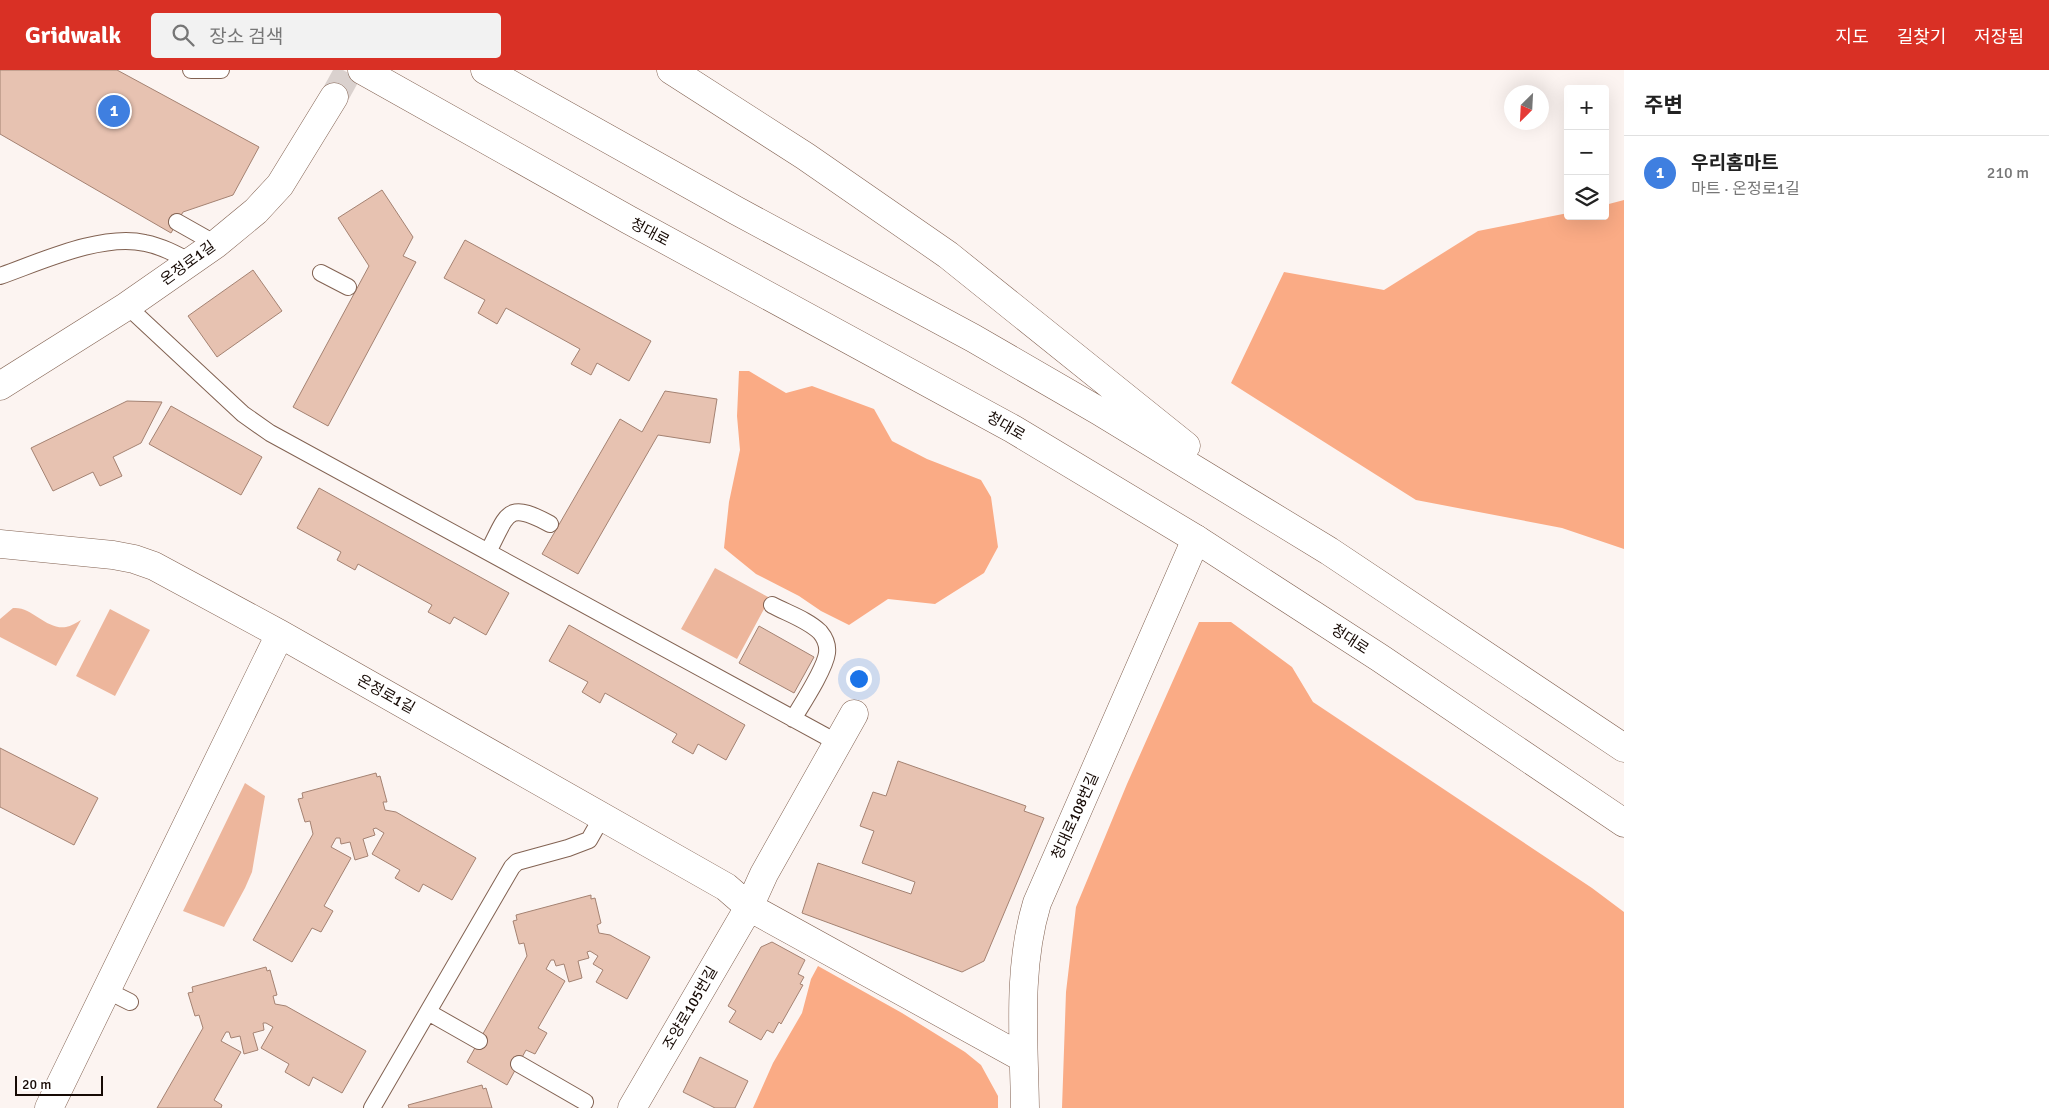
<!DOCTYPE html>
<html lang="ko">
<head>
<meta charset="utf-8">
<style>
  :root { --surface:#fff; --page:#f2f2f2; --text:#222; --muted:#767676; --line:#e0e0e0; --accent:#d93025 }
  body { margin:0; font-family:Signika,"Noto Sans KR",sans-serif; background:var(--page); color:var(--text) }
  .controls { position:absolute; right:15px; top:15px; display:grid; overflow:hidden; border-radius:5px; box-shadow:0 5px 20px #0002 }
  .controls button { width:45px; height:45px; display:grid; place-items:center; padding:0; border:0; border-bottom:1px solid var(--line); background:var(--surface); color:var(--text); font:25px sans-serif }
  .compass { position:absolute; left:1504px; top:15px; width:45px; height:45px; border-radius:50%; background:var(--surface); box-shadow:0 5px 20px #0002; rotate:204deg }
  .scale { position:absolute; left:15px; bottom:12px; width:88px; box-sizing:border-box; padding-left:5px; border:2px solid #160a05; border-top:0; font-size:14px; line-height:18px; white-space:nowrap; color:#160a05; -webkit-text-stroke:4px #fff; paint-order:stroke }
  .you { position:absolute; left:858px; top:608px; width:18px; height:18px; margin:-12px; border:4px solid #fff; border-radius:50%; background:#1a73e8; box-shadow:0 0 0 8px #1a73e833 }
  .badge { display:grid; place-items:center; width:32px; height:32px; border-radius:50%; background:var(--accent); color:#fff; font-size:16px; font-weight:700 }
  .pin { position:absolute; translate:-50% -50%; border:2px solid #fff; box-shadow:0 1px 5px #0006 }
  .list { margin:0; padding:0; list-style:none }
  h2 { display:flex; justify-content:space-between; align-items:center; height:65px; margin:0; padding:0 20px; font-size:21px }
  h2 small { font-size:16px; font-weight:400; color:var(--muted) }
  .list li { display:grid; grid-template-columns:32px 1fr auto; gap:15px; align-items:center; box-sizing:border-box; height:75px; padding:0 20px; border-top:1px solid var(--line) }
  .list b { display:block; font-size:19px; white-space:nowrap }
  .list p { margin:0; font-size:16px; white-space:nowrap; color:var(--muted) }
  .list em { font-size:16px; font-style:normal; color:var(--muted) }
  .icon { flex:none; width:28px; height:28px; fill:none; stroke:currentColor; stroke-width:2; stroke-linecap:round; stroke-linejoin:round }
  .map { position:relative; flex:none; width:1624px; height:1038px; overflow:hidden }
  header { display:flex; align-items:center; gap:30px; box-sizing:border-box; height:70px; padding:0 25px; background:var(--accent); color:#fff }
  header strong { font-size:24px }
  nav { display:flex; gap:28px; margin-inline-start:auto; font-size:18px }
  .search { width:350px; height:45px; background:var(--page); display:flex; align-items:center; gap:12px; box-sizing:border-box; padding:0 18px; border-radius:5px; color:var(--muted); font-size:19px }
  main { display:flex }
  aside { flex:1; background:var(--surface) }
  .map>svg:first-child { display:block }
  .green { fill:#edb69c }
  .forest { fill:#faab85 }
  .building { fill:#e7c2b1; stroke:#a48272 }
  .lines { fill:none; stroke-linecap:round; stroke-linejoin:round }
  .street-tunnel { stroke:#dad1ce; stroke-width:28; stroke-dasharray:28 14; stroke-linecap:butt }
  .lane-casing { stroke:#826252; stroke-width:18 }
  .street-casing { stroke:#826252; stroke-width:29 }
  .secondary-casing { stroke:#826252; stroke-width:29 }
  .lane { stroke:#fff; stroke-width:16 }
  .street { stroke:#fff; stroke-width:28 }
  .secondary { stroke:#fff; stroke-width:28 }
  .labels { text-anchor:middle; stroke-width:4.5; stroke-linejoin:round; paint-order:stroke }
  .street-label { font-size:15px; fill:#160a05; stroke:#fff }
</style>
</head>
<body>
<header>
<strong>Gridwalk</strong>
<div class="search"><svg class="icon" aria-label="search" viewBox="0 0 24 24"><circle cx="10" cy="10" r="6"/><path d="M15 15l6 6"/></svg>장소 검색</div>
<nav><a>지도</a><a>길찾기</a><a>저장됨</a></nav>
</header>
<main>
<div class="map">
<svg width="1624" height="1038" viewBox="0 0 1624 1038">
  <rect width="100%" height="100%" fill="#fcf4f1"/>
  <path class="green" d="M 715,498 L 770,528 L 737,589 L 681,559 Z
    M 13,538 C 32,536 46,560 66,557 C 71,556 76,553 81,550 L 56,596 L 0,567 L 0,549 Z
    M 110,539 L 150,560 L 115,626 L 76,606 Z
    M 245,713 L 265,726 L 252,802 L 245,818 L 224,857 L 183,841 Z"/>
  <path class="forest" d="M 1624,130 L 1624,479 L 1562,458 L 1416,430 L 1231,313 L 1284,202 L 1384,220 L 1478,161 L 1568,143 L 1568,146 L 1605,146 L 1605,135 Z
    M 739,301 L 749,301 L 786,323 L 812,316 L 874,339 L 892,371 L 927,389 L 981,410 L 991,427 L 998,477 L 984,503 L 935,534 L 888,529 L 849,555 L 821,541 L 799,526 L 756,504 L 724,478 L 729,432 L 740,380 L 737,346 Z
    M 1199,552 L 1231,552 L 1292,597 L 1313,632 L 1592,818 L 1624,842 L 1624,1038 L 1062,1038 L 1066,922 L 1076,837 L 1127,714 Z
    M 818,896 L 902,943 L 965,982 L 981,995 L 998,1026 L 998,1038 L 753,1038 L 773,993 L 802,943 L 811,909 Z"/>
  <path class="building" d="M 0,0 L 117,0 L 259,77 L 233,125 L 183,142 L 171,163 L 0,64 Z
    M 382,120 L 413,167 L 403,186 L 416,192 L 328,356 L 293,337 L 369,196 L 338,148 Z
    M 465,170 L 651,271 L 629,311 L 597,293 L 591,305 L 571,294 L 580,279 L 506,238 L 497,254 L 478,243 L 485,230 L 444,208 Z
    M 253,200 L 282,241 L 217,287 L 188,246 Z
    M 665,321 L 717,329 L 710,373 L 658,365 L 578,504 L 542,484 L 620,349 L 642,362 Z
    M 127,331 L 162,332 L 141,373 L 113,387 L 122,406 L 100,416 L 93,402 L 53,421 L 31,378 Z
    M 171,336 L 262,387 L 241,425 L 149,374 Z
    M 319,418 L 509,523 L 486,565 L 454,547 L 450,554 L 428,542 L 432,535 L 358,494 L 355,500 L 337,490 L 341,482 L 297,458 Z
    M 569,555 L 745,655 L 726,690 L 698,674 L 693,684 L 672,672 L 677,664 L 605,623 L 600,633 L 582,622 L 588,612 L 549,591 Z
    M 759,556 L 814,587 L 794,623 L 739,593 Z
    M 0,678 L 98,728 L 74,775 L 0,737 Z
    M 898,691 L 1026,736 L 1024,741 L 1044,748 L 984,891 L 962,902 L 802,843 L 818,793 L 911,824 L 915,812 L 862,793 L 874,761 L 860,756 L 873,722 L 886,726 Z
    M 376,703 L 377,707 L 380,706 L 387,732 L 383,732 L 385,740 L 396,742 L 476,788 L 452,830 L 423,814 L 419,822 L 395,808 L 400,800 L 372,784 L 384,763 L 376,758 L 373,759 L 375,765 L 363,769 L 368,786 L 355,790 L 350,772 L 341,774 L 340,768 L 336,768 L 331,777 L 351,788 L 324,836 L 333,841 L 321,862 L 312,858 L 292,892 L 253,870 L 313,764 L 310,751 L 305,752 L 298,729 L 303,728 L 302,723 Z
    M 591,825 L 591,829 L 595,828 L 601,853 L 597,855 L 599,863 L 610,865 L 650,887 L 627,929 L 596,912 L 603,900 L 593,894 L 598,886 L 590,881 L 587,882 L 589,888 L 578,891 L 582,908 L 569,912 L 564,894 L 556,896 L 554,890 L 551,890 L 546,899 L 565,911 L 538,958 L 547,963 L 535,984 L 526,980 L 507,1015 L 467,992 L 527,886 L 524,873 L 519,874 L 513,851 L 517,850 L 516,845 Z
    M 772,872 L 805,890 L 798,904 L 804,907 L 800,914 L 803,915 L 781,954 L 779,952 L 773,963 L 767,960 L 761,970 L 729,952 L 736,941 L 728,936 L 761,877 Z
    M 266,897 L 267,901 L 270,900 L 277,925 L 273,926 L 275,934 L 286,936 L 366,981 L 342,1023 L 313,1007 L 309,1016 L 285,1002 L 289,994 L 261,978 L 273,957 L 266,953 L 263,953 L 264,960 L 253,963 L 258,980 L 244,984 L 240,966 L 231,968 L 229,962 L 226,962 L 221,971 L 241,982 L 214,1030 L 222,1035 L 221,1038 L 157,1038 L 203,958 L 199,945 L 195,946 L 188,923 L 193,922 L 192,917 Z
    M 700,987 L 748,1011 L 735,1038 L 715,1038 L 683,1022 Z
    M 482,1015 L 483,1019 L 486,1018 L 492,1038 L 409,1038 L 408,1035 Z"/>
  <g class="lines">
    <path class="street-tunnel" d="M 334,27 L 349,0"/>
    <g class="lane-casing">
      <path id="lane" d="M 191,0 L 221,0
        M 177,152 L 216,174
        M 321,203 L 348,217
        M 0,206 C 40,192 102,163 145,173 C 161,176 176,184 191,192
        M 127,236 L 243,344 L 270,363 L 838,673
        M 488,482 C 508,444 506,430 550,454
        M 772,535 C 787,543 808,550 820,562 C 825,568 828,575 827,583 C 825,599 802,634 793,649
        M 106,920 L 130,932
        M 428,942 L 479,971
        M 519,994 L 585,1032
        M 372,1038 L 512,797 L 517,792 L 568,778 L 589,770 L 602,747"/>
    </g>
    <g class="street-casing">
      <path id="street" d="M 0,316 L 127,236 L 216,174 L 256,141 L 280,115 L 334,27
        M 0,474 L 113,485 L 134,489 L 154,496 L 280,564 L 726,817 L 749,837 L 1023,988
        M 49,1038 L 280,564
        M 632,1038 L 749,837 L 764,804 L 854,644
        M 1025,1038 C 1024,970 1017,899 1037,833 L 1196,469"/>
    </g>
    <g class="secondary-casing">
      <path id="secondary" d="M 362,0 L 629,150 L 1013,359 L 1196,469 L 1380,588 L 1624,753
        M 485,0 L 737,141 L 973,268 L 1099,341 L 1329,481 L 1624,678
        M 671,0 L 805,86 L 948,185 L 1186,376"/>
    </g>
    <use href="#lane" class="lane"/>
    <use href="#street" class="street"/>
    <use href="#secondary" class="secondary"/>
  </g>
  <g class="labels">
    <g class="street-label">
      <text transform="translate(650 162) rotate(28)" y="5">청대로</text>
      <text transform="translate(188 193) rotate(-36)" y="5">온정로1길</text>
      <text transform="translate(1006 356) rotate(30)" y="5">청대로</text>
      <text transform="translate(1350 569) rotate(33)" y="5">청대로</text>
      <text transform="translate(386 624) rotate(29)" y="5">온정로1길</text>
      <text transform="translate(1075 746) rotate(-66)" y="5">청대로108번길</text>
      <text transform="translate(690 938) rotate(-60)" y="5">조양로105번길</text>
    </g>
  </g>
</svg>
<div class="controls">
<button>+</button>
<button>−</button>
<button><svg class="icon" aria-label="layers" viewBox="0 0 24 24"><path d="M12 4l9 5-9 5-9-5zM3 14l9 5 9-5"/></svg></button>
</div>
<svg class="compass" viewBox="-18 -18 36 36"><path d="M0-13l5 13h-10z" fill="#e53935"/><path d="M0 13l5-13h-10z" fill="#767676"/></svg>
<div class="scale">20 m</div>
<div class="you"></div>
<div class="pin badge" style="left:114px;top:41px;background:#3f7fe0">1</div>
</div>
<aside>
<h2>주변<small></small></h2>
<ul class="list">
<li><span class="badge" style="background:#3f7fe0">1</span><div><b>우리홈마트</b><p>마트 · 온정로1길</p></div><em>210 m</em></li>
</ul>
</aside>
</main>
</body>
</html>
